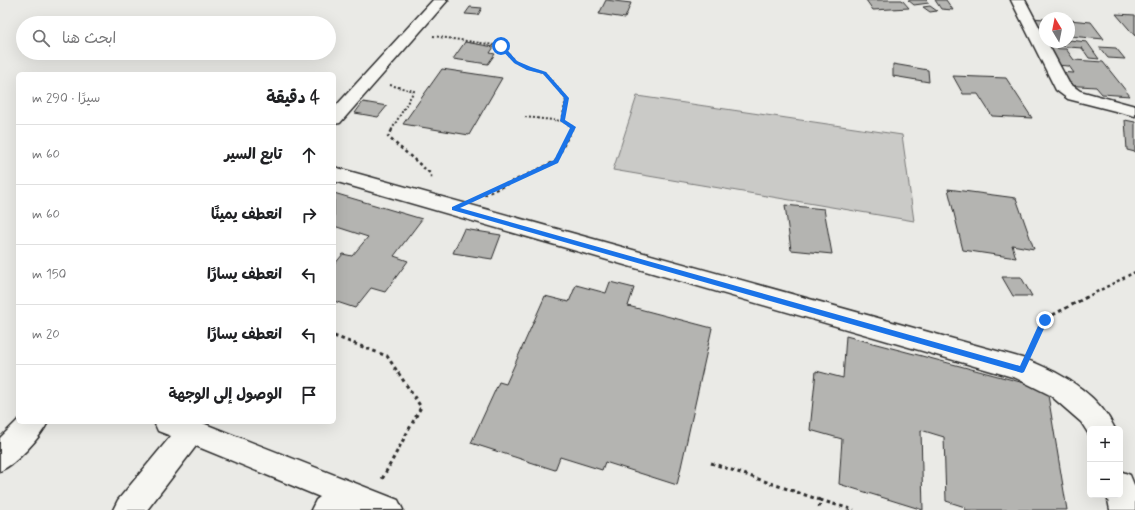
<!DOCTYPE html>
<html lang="ar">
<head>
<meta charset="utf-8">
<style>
  :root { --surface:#fff; --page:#f2f2f2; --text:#202124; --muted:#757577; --line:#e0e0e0 }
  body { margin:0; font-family:Mynerve,"Playpen Sans Arabic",sans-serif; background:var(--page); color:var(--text); direction:rtl }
  .controls { position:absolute; right:12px; bottom:12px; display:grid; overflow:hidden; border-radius:6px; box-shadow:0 4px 16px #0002 }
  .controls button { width:36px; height:36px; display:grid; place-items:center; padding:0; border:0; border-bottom:1px solid var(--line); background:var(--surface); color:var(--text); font:20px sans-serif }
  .compass { position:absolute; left:1039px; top:12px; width:36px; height:36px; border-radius:50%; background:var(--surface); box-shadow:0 4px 16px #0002; rotate:350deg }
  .stop { position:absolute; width:12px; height:12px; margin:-9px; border:3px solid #1a73e8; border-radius:50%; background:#fff }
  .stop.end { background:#1a73e8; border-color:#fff; box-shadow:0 1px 4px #0008 }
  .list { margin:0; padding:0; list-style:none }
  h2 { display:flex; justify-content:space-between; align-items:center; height:52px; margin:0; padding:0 16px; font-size:17px }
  h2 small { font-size:13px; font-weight:400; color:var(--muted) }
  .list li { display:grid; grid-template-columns:26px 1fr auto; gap:12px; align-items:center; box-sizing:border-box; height:60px; padding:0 16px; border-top:1px solid var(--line) }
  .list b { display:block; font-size:15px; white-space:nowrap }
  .list em { font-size:13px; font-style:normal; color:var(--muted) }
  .icon { flex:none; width:22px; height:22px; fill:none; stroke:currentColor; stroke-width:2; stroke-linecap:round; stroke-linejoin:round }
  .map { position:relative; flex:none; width:1135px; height:510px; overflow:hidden; direction:ltr }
  .search { position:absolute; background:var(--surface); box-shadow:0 4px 16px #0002; left:16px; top:16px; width:320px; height:44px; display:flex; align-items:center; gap:10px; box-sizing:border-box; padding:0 14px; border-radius:22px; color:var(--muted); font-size:15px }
  .panel { position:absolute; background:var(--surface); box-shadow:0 4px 16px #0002; left:16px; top:72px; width:320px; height:352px; border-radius:6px; direction:rtl }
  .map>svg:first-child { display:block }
  .green { fill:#cacac7; stroke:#7a7a79 }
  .building { fill:#b4b4b1; stroke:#2b2b2b }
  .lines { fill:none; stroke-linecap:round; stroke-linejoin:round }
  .minor-casing { stroke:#2b2b2b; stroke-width:3 }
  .path-far2 { stroke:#2b2b2b; stroke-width:2; stroke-dasharray:2 2; stroke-linecap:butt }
  .path-far1 { stroke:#2b2b2b; stroke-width:2.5; stroke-dasharray:3 3; stroke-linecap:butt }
  .path { stroke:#2b2b2b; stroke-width:3; stroke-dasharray:3.5 3.5; stroke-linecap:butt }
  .minor { fill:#f6f6f2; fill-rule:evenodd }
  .route { fill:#1a73e8 }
</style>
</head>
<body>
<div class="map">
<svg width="1135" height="510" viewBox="0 0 1135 510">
  <rect width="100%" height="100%" fill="#eaeae6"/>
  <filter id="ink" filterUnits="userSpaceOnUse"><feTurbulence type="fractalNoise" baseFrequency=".025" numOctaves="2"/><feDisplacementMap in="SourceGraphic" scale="8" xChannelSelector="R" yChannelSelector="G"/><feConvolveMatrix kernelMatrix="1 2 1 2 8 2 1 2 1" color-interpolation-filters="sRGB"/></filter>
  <g filter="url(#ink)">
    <path class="green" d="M 637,96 L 902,135 L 914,221 L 613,170 Z"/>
    <path class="building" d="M 606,0 L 631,3 L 625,18 L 599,14 Z
      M 866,0 L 902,0 L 909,8 L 873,10 Z
      M 908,0 L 926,0 L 929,3 L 914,5 Z
      M 935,0 L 946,0 L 953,10 L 941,9 Z
      M 930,6 L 937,11 L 930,12 L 923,7 Z
      M 470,7 L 482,8 L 478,15 L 465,14 Z
      M 1116,14 L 1135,15 L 1135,36 Z
      M 1031,18 L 1045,19 L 1045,42 L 1069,42 L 1069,40 L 1087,42 L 1099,59 L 1089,58 L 1082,48 L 1042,45 Z
      M 1069,20 L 1091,22 L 1104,39 L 1069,36 Z
      M 465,42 L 494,47 L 490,53 L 495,54 L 488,64 L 453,59 Z
      M 1099,47 L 1116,48 L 1125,59 L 1108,58 Z
      M 1043,48 L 1066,49 L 1074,60 L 1103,62 L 1130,96 L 1102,94 L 1096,87 L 1063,85 L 1055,72 L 1074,73 L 1069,66 L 1055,65 Z
      M 893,64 L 928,70 L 929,82 L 893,76 Z
      M 442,69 L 502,78 L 469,135 L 403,124 Z
      M 953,76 L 1006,78 L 1032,118 L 992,116 L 978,94 L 963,94 Z
      M 363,102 L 387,106 L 378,117 L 355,113 Z
      M 1125,120 L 1135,122 L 1135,152 L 1127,150 Z
      M 948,189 L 1016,198 L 1034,249 L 1012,245 L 1016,258 L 963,250 Z
      M 334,193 L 422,219 L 394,256 L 408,261 L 385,292 L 371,288 L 355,308 L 334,301 L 334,265 L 343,254 L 352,256 L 368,237 L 334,226 Z
      M 785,205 L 824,209 L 832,254 L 791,250 Z
      M 464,229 L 501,235 L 492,259 L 453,253 Z
      M 1002,277 L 1021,277 L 1032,296 L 1013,296 Z
      M 610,282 L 634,288 L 628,306 L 712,328 L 677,485 L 605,462 L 602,470 L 560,457 L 555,470 L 471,443 L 499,382 L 506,384 L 545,296 L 569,302 L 576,285 L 606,293 Z
      M 846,336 L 1047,389 L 1067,510 L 965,510 L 965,507 L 946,501 L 944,437 L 921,430 L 923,510 L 839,484 L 842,439 L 810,430 L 816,371 L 843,378 Z"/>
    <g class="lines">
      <g class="minor-casing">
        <path id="minor" d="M 433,0 L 448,0 L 340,123 L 334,124 L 334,108 Z
          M 1011,0 L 1025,0 L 1045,38 L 1045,42 L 1047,42 L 1069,83 L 1080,91 L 1135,106 L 1135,116 L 1068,99 L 1056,90 Z
          M 334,167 L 1022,358 C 1058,371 1098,392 1115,429 L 1090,429 L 1090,436 L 1081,422 L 1050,395 L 1016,378 L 334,181 Z
          M 18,420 L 18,422 L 48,422 C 40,438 16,464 0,471 L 0,438 Z
          M 154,422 L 200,422 L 398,500 L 403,510 L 311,510 L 316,500 L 320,497 L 196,446 L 147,510 L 113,510 L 118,500 L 171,436 L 158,431 Z
          M 1120,471 L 1130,475 L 1135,487 L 1135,510 L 1110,510 L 1107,495 L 1120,495 Z"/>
      </g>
      <path class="path-far2" d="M 433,36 L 501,46 L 515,62 L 545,73 L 566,98 L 562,121 L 573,127 L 571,131
        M 390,85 L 414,91 L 391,131
        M 525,117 L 562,121"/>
      <path class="path-far1" d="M 392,130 L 388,137 L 431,174 L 431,181
        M 484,195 L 556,161 L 571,130
        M 1085,298 L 1135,272"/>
      <path class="path" d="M 334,336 L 387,356 L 421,407 L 381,481
        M 1031,349 L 1045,319 L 1087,297
        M 711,463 L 820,500 L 819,510
        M 820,500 L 854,510"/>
      <use href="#minor" class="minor"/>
    </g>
  </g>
  <path class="route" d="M 499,45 L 503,45 L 517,61 L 531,67 L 546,72 L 569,98 L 565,120 L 576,127 L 558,163 L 460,208 L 1020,366 L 1042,317 L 1047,317 L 1048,320 L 1024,372 L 1022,373 L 452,210 L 452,207 L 554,160 L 570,128 L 560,121 L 564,98 L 543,74 L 527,70 L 514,63 L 499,47 Z"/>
</svg>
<div class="controls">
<button>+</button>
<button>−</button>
</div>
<svg class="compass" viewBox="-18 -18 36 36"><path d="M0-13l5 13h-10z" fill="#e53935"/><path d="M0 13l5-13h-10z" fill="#757577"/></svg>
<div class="stop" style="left:501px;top:46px"></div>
<div class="stop end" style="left:1045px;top:320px"></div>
<div class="search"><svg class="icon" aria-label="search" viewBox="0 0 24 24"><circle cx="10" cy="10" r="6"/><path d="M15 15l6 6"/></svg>ابحث هنا</div>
<section class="panel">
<h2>4 دقيقة<small>سيرًا · 290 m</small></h2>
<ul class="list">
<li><svg class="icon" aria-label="ahead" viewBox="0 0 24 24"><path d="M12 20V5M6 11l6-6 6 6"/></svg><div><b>تابع السير</b></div><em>60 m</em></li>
<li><svg class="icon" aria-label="right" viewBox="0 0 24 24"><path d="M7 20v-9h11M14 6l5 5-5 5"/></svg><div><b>انعطف يمينًا</b></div><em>60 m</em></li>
<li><svg class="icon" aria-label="left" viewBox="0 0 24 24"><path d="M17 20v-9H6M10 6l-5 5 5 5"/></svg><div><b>انعطف يسارًا</b></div><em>150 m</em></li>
<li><svg class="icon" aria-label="left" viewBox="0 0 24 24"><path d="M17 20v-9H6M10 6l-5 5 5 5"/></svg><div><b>انعطف يسارًا</b></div><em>20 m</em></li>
<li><svg class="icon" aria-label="arrive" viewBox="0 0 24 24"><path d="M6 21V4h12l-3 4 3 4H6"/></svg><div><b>الوصول إلى الوجهة</b></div></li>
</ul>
</section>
</div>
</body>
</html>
